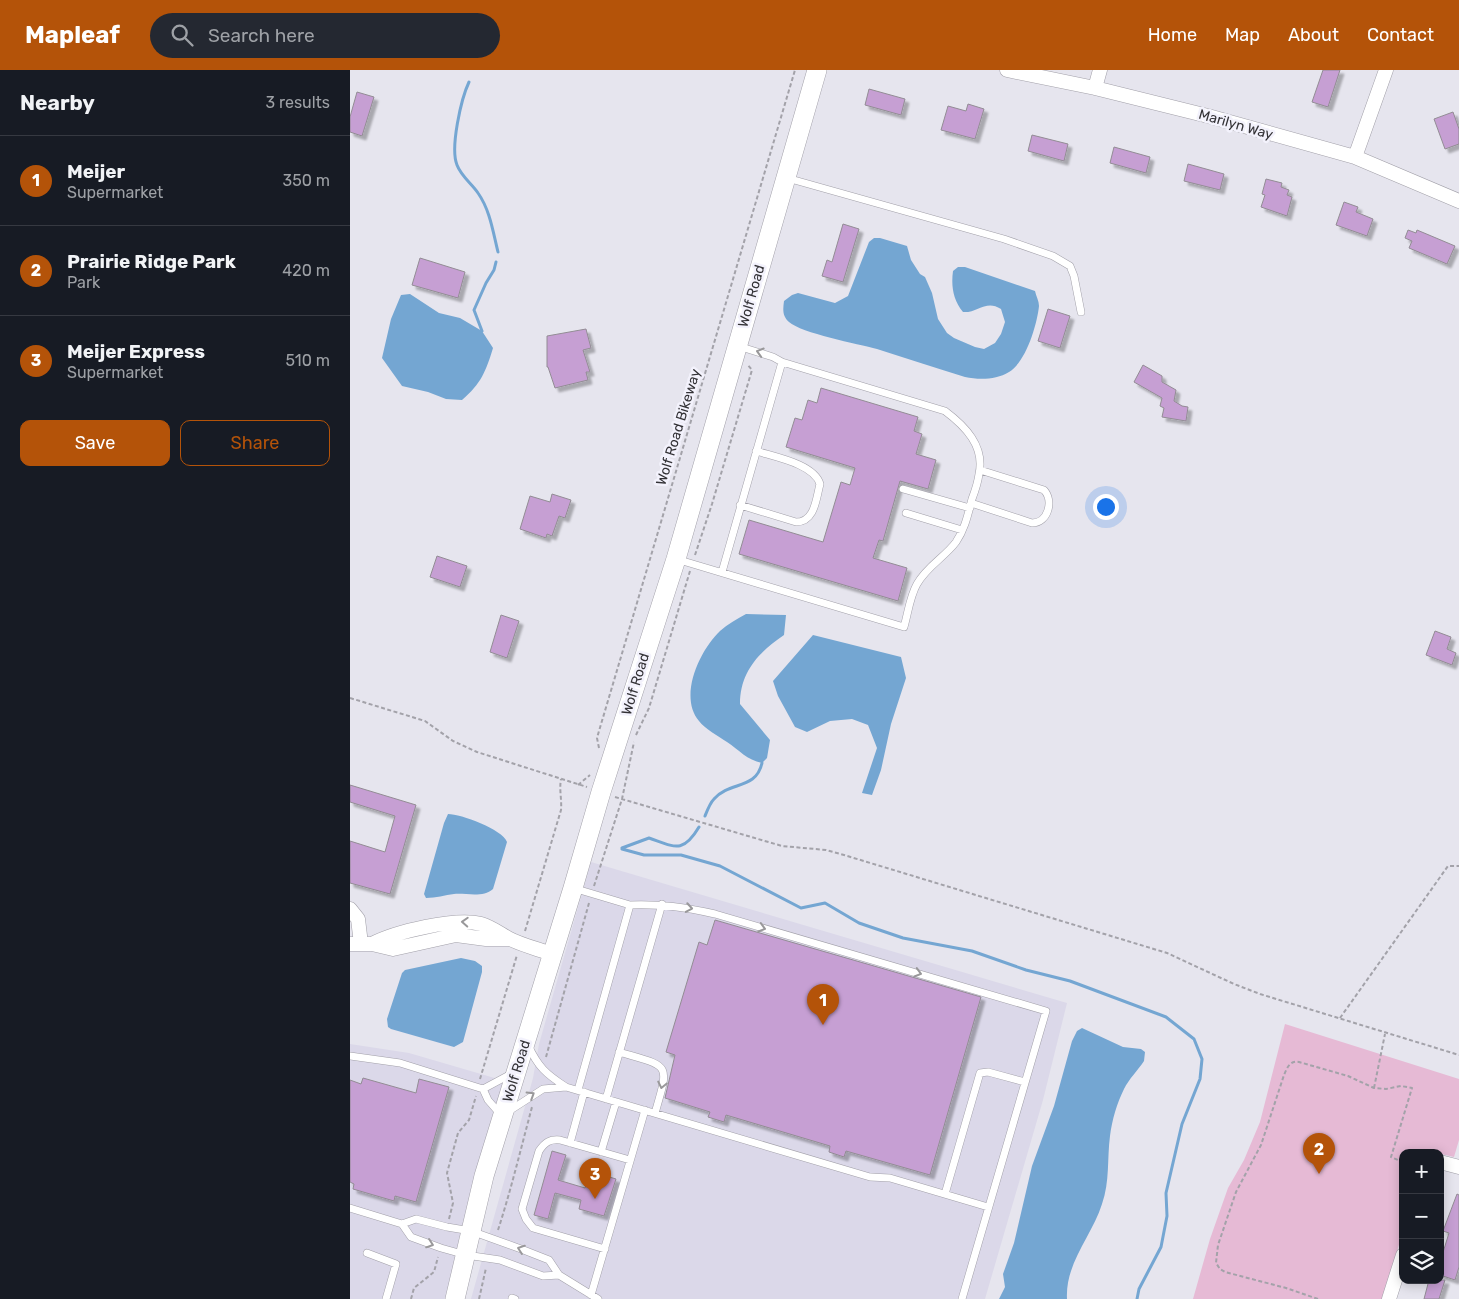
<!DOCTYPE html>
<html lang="en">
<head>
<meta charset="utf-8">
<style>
  :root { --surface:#171b24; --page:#242831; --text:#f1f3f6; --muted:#9ea1a6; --line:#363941; --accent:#b45309 }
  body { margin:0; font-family:Rubik,sans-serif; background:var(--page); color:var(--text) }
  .controls { position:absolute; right:15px; bottom:15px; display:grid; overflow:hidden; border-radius:10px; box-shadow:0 2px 12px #0003 }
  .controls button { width:45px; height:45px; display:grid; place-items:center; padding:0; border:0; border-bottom:1px solid var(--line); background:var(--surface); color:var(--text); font:25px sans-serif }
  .you { position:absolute; left:755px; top:436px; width:18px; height:18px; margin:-12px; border:4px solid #fff; border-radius:50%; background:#1a73e8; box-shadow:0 0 0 8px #1a73e833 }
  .badge { display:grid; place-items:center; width:32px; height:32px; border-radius:50%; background:var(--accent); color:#fff; font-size:16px; font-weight:700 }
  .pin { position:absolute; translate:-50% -41px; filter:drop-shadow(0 1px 2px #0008) }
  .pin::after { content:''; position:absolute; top:26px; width:18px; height:15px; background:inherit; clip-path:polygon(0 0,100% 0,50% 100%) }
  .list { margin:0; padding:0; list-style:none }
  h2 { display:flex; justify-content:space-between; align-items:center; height:65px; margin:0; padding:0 20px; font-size:21px }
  h2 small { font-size:16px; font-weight:400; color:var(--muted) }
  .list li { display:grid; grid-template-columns:32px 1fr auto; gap:15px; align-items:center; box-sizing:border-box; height:90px; padding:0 20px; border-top:1px solid var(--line) }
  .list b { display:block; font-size:19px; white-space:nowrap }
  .list p { margin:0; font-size:16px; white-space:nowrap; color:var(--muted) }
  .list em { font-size:16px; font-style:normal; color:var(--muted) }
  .actions { display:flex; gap:10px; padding:15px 20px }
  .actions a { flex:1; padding:11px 0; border:1px solid var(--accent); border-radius:10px; text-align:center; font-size:18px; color:var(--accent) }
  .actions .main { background:var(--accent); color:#fff }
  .icon { flex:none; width:28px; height:28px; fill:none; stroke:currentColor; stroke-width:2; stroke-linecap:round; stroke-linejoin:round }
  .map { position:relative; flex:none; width:1109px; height:1229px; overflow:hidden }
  header { display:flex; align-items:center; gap:30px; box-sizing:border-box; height:70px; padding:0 25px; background:var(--accent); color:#fff }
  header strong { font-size:24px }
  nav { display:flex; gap:28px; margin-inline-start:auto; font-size:18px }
  .search { width:350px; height:45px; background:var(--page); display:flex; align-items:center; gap:12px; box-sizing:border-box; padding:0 18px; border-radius:28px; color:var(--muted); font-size:19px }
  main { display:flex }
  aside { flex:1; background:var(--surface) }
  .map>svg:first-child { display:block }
  .built { fill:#dbd8e9 }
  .green { fill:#e6bad5 }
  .water { fill:#74a6d2 }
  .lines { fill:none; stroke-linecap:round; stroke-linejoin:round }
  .stream { stroke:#74a6d2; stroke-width:3 }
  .building { fill:#c69fd3; stroke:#928c94; filter:url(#shadow) }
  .service-casing { stroke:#a2a0a9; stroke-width:8 }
  .minor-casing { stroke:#a2a0a9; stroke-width:15 }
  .secondary-casing { stroke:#a2a0a9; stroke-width:20 }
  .path { stroke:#a3a2a9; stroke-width:2; stroke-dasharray:4 2.5; stroke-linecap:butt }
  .service { stroke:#fff; stroke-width:7 }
  .minor { stroke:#fff; stroke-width:14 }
  .secondary { stroke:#fff; stroke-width:19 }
  .oneway { stroke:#99989a }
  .labels { text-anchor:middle; stroke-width:5; stroke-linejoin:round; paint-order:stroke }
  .street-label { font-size:14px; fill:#333236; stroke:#f3f2fc }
</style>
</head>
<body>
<header>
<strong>Mapleaf</strong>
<div class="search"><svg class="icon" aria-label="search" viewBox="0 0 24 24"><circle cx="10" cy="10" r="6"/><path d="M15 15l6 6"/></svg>Search here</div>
<nav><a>Home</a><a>Map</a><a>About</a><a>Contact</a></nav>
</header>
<main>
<aside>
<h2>Nearby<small>3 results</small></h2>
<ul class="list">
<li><span class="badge">1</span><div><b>Meijer</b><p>Supermarket</p></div><em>350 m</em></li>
<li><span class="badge">2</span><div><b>Prairie Ridge Park</b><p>Park</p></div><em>420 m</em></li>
<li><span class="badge">3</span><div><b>Meijer Express</b><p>Supermarket</p></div><em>510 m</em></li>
</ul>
<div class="actions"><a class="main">Save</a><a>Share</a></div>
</aside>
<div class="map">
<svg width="1109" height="1229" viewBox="0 0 1109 1229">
  <defs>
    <filter id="shadow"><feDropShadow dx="4" dy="4" stdDeviation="1" flood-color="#0004"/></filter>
  </defs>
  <rect width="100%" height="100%" fill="#e6e5ee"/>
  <path class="built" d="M 241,792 L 717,933 L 693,1030 L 635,1229 L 121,1229 L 183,1008 L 189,974 Z
    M 0,974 L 59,983 L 162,1013 L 106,1229 L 0,1229 Z"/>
  <path class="green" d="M 935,954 L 1109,1009 L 1109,1070 L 1104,1087 L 1083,1082 L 1053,1083 L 1053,1162 L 1032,1229 L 843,1229 L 860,1169 L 878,1118 L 894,1090 L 910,1052 Z"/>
  <path class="water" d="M 524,168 L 530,168 L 557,176 L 561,190 L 570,204 L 575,207 L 582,223 L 588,249 L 597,263 L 604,268 L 625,277 L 634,279 L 645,273 L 651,264 L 655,252 L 651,239 C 636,229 628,243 613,242 C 603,230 601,216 603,201 L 608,197 L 615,197 L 685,221 C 686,226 689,231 689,236 C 687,255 676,292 659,302 C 646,310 629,310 615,307 C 585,298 556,288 527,279 C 508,274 451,263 439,252 C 432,246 433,239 434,231 L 442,225 L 448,223 L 485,233 L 498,226 L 519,172 Z
    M 60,224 L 89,243 L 110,248 L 132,261 L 143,278 C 136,301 131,314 112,330 L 96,329 L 78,322 L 52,316 L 32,288 L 41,249 L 51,225 Z
    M 396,544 L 436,545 L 434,565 C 409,582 390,602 390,634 L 420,670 L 417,688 L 412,693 C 397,690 389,680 377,672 C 368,666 355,659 349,651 C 328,626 350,580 370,561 C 378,554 387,549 396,544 Z
    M 463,565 L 551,587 L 556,608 L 541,654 L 531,700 L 522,725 L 512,723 L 527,678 L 518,655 L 502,649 L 480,651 L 457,662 L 445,657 L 428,626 L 423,611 Z
    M 98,744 C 111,744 152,759 157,772 L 143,819 C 133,828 117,823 104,824 C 95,825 86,828 76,828 L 74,824 L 94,753 Z
    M 111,888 L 125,891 L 132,896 L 132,902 L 113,972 L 104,977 L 41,959 L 38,957 L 37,949 L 52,903 L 55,900 Z
    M 732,958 L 773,977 L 791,979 L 795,982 L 794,991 C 788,1000 779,1009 774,1019 C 767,1033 762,1050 760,1066 C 757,1089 760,1111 752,1134 C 742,1166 715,1193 717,1229 L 649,1229 L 655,1217 L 653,1204 L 664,1173 L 682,1096 L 704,1036 L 722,971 L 727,961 Z"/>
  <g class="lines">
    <path class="stream" d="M 119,12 C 111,29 100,78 107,95 C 111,106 122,114 128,123 C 140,140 143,162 148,182
      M 132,261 L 124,240 L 136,213 L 144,200 L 146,192
      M 355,746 C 357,741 360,733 364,729 C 380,711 406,720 412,693
      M 272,778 L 299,768 C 325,777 333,784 349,757
      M 272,779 L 294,785 L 331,785 L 370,796 L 451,838 L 475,833 L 509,853 L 553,868 L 622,881 L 676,900 L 720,911 L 816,947 L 844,969 L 852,989 L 850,1009 L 832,1054 L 816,1123 L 817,1146 L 811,1177 L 789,1219 L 787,1229"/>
  </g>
  <path class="building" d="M 973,0 L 990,0 L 978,37 L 962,32 Z
    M 519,19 L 555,29 L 551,45 L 515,35 Z
    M 7,22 L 24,27 L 12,66 L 0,62 L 0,47 Z
    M 618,34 L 634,39 L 625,69 L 591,60 L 598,36 L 616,41 Z
    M 1103,42 L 1109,59 L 1109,74 L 1095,79 L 1084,49 Z
    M 682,65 L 718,74 L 714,91 L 678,81 Z
    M 764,77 L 800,87 L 796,103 L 760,93 Z
    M 838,94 L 874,104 L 870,120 L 834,111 Z
    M 916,109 L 932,113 L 931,117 L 939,120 L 937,125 L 942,127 L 937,146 L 911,137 L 915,125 L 912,124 Z
    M 994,132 L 1008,137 L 1006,142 L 1023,149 L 1017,166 L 986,155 Z
    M 493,154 L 509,159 L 493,212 L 472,206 L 477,190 L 482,192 Z
    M 1058,160 L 1066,163 L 1067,160 L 1105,176 L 1097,194 L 1059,178 L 1062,171 L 1055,168 Z
    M 70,188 L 115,202 L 108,228 L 62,215 Z
    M 698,239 L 720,246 L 710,278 L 688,271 Z
    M 236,259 L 241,278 L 233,280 L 240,302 L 236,302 L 238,310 L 205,318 L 198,297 L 197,297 L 197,266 Z
    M 793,295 L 812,306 L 812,312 L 826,320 L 824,331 L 832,336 L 838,337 L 836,351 L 812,347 L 814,338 L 810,336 L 812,328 L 784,312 Z
    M 471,318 L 568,347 L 564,361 L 572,364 L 566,384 L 586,390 L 578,419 L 550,411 L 533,471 L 529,470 L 523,488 L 557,498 L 548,531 L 389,484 L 399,450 L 473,472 L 491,412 L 500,415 L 505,398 L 436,377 L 445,348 L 452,350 L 458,330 L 467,333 Z
    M 202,424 L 221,430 L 215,448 L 209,446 L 202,466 L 197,464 L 196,468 L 170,459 L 180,426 L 200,432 Z
    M 87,486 L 117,496 L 110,517 L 80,507 Z
    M 151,545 L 169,551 L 157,588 L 140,582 Z
    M 1085,561 L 1101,567 L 1097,579 L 1106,583 L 1102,595 L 1076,585 Z
    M 0,715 L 66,735 L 40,824 L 0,813 L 0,771 L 35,782 L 45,746 L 0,732 Z
    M 365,850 L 631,927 L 580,1105 L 496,1081 L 494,1087 L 479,1082 L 480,1076 L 376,1045 L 374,1052 L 358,1047 L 360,1042 L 315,1028 L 325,985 L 316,982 L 349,872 L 357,875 Z
    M 13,1008 L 66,1023 L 69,1009 L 99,1017 L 66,1132 L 45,1126 L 44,1131 L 3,1119 L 4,1114 L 0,1112 L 0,1010 L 11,1014 Z
    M 202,1081 L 216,1085 L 208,1110 L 235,1118 L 240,1101 L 266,1109 L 254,1146 L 229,1139 L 231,1130 L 205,1123 L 198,1149 L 184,1145 Z
    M 1107,1124 L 1109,1125 L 1109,1197 L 1105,1210 L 1090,1205 L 1090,1192 L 1099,1163 L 1093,1161 Z
    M 1079,1210 L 1095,1210 L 1089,1229 L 1074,1229 Z"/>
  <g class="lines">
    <g class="service-casing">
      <path id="service" d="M 437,108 L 654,169 L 703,186 L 720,196 L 724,206 L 731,242
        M 553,419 L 620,438
        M 621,433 L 682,453 C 698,453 704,431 694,420 L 630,400
        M 390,435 L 446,452 C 465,452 466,429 470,414 C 464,394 425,387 406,381
        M 556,443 L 612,460
        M 326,489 L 554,557 C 558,543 560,526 567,514 C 577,496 595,487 606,472 C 615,459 618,444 622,429 C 625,421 628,412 629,404 C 635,376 615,356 595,341 L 432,292 L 423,287 L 388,276
        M 372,502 L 432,292
        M 223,818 L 280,835 L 228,1020
        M 280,835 C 312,834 334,837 365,844 L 696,941 L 612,1229
        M 178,975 C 188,997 196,1004 216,1017 L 520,1107 L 540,1108 L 638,1137
        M 269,982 C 320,997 320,992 305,1043
        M 0,986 L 50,993 L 133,1019 L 138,1030 L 151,1045
        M 133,1019 L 161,1004
        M 256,1029 L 312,834
        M 159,1041 L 193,1019 L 216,1017
        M 220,1073 L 234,1022
        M 251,1082 L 266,1032
        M 595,1124 L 630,1003 L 638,1002 L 675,1012
        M 0,1138 L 52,1154 L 66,1149 L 97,1157 L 121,1161 L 171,1179 L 199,1190 L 209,1205 L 248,1229
        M 52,1154 L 61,1167 L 91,1178 L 116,1185 L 150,1190 L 193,1206 L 209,1205
        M 255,1179 L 183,1158 L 176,1149 L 172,1139 L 189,1081 C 195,1072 200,1069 210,1070 L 280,1090
        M 17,1183 L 46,1194 L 36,1229
        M 241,1225 L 295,1040
        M 162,1228 L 165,1229"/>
    </g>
    <g class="minor-casing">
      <path id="minor" d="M 657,0 L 745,18 L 858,46 L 1005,87 L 1109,131
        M 745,18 L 750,0
        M 1005,87 L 1036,0
        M 0,839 L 8,849 L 11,874
        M 0,874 L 22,874 L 43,879 L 106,865 L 136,869 L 158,869
        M 22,874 C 45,862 106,847 131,854 C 141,857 149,863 158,868 C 171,875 188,879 202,884
        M 1090,1092 L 1109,1097
        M 1039,1229 L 1053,1185"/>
    </g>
    <g class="secondary-casing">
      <path id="secondary" d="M 105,1229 L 134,1106 L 223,818 L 251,722 L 326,489 L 467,0"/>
    </g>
    <path class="path" d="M 345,485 L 362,434 L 402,300 L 397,294
      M 0,628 L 75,651 L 103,671 L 127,682 L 237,717
      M 286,665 L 299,638 L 340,501
      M 249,678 L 247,668 L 249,661 L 445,0
      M 228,715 L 240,705
      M 265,727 L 432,776 L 476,780 L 494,785 L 817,883 L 884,914 L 910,924 L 1109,985
      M 244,816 L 272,729 L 284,672
      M 175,861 L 211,740 C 212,730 209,720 211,709
      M 990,948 L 1098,796 L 1109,796
      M 196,987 L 239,833
      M 130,1009 L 167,885
      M 1024,1018 L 1035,964
      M 99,1149 L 103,1133 L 97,1103 L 108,1063 L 119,1050 L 126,1026
      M 148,1160 C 161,1120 171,1078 182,1037
      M 61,1229 L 64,1218 L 84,1202 L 88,1187
      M 129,1229 L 136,1198
      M 968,1229 L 936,1218 L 875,1202 L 870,1199 L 866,1193 L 868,1175 L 886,1122 L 911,1075 L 934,1005 C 937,998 940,990 949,992 L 998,1006 L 1024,1018 L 1036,1019 L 1051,1016 L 1062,1018 L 1041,1087 L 1048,1090 L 1053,1095"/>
    <use href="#service" class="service"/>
    <use href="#minor" class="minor"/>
    <use href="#secondary" class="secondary"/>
  </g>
  <defs><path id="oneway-chevron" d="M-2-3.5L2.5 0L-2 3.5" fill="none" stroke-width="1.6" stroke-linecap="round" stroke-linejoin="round" transform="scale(1.25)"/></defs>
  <g class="oneway">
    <use href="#oneway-chevron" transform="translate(410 282) rotate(-163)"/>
    <use href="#oneway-chevron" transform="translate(339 838) rotate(10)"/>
    <use href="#oneway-chevron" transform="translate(115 852) rotate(-177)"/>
    <use href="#oneway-chevron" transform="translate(412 858) rotate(16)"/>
    <use href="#oneway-chevron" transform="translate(568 903) rotate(16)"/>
    <use href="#oneway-chevron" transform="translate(312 1015) rotate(102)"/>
    <use href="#oneway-chevron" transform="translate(181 1025) rotate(-32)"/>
    <use href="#oneway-chevron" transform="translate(80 1174) rotate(19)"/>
    <use href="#oneway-chevron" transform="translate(171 1179) rotate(-161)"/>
  </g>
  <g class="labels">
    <g class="street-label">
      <text transform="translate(886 54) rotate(16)" y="5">Marilyn Way</text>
      <text transform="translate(401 226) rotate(-74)" y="5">Wolf Road</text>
      <text transform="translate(328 357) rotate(-73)" y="5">Wolf Road Bikeway</text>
      <text transform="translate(285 614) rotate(-73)" y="5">Wolf Road</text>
      <text transform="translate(166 1001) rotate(-73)" y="5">Wolf Road</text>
    </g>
  </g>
</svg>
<div class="controls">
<button>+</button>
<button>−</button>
<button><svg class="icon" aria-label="layers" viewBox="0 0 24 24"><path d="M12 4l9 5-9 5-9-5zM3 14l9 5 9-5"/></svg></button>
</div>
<div class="you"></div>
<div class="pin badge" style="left:473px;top:955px">1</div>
<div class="pin badge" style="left:969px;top:1104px">2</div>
<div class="pin badge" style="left:245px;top:1129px">3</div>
</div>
</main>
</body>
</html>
